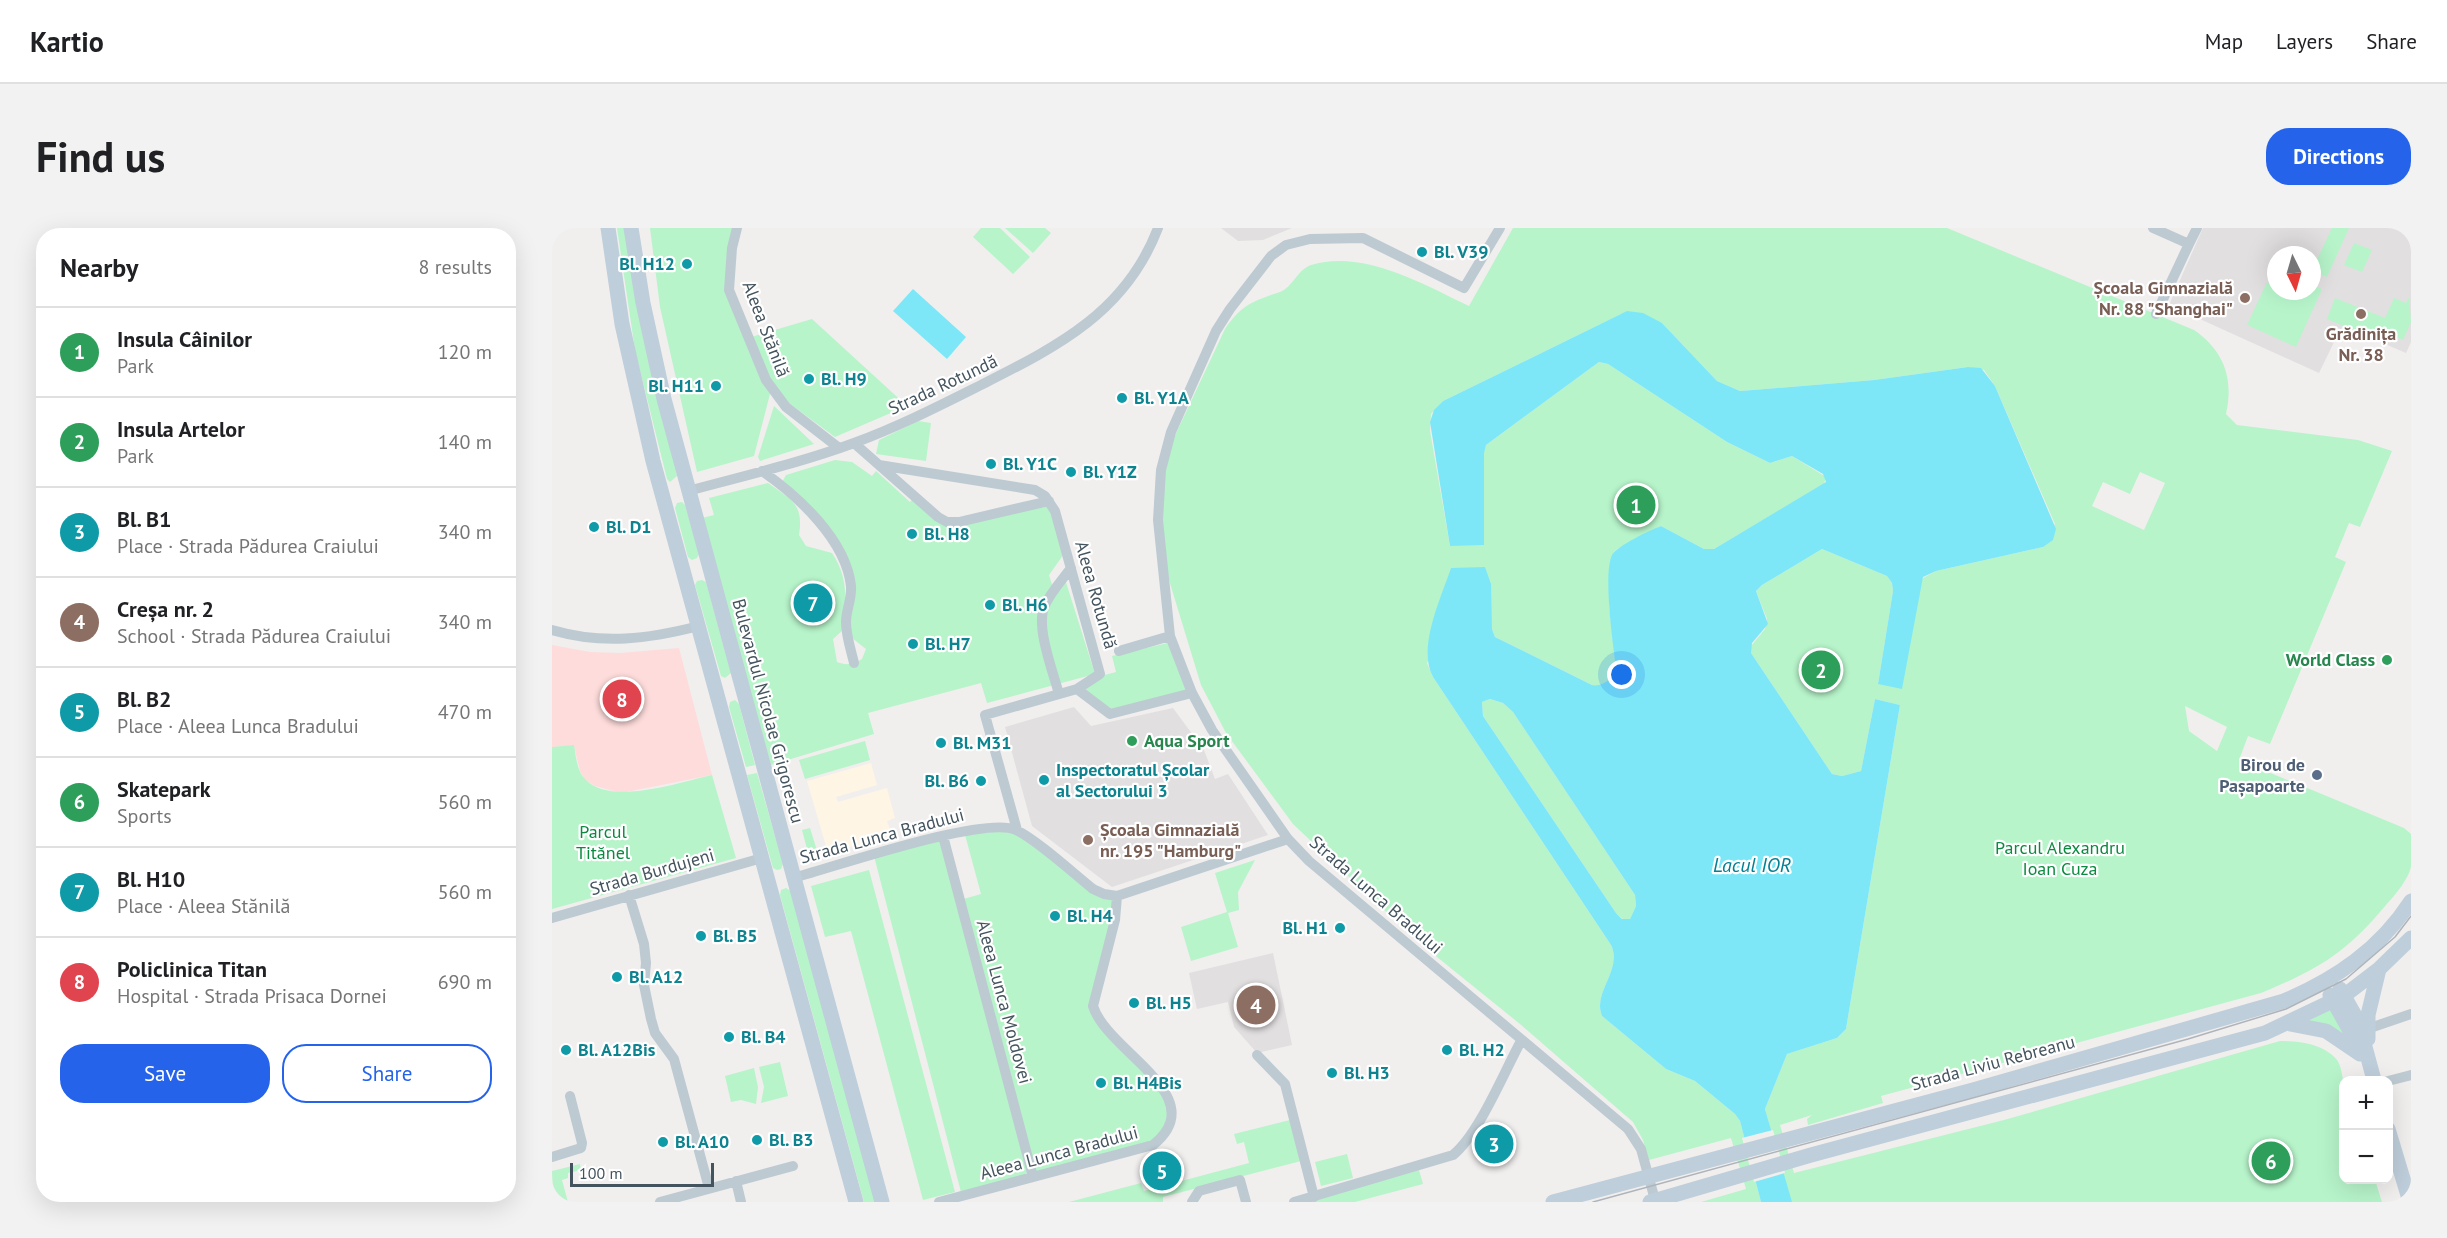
<!DOCTYPE html>
<html lang="en">
<head>
<meta charset="utf-8">
<style>
  :root { --surface:#fff; --page:#f2f2f2; --text:#202124; --muted:#757577; --line:#e0e0e0; --accent:#2563eb }
  body { margin:0; font-family:"PT Sans",sans-serif; background:var(--page); color:var(--text) }
  .controls { position:absolute; right:18px; bottom:18px; display:grid; overflow:hidden; border-radius:12px; box-shadow:0 6px 24px #0002 }
  .controls button { width:54px; height:54px; display:grid; place-items:center; padding:0; border:0; border-bottom:2px solid var(--line); background:var(--surface); color:var(--text); font:30px sans-serif }
  .compass { position:absolute; left:1715px; top:18px; width:54px; height:54px; border-radius:50%; background:var(--surface); box-shadow:0 6px 24px #0002; rotate:175deg }
  .scale { position:absolute; left:18px; bottom:15px; width:144px; box-sizing:border-box; padding-left:6px; border:3px solid #44545e; border-top:0; font-size:16px; line-height:21px; white-space:nowrap; color:#44545e; -webkit-text-stroke:4px #fff; paint-order:stroke }
  .you { position:absolute; left:1070px; top:447px; width:21px; height:21px; margin:-15px; border:4px solid #fff; border-radius:50%; background:#1a73e8; box-shadow:0 0 0 9px #1a73e833 }
  .badge { display:grid; place-items:center; width:39px; height:39px; border-radius:50%; background:var(--accent); color:#fff; font-size:20px; font-weight:700 }
  .pin { position:absolute; translate:-50% -50%; border:3px solid #fff; box-shadow:0 2px 6px #0006 }
  .list { margin:0; padding:0; list-style:none }
  h2 { display:flex; justify-content:space-between; align-items:center; height:78px; margin:0; padding:0 24px; font-size:26px }
  h2 small { font-size:20px; font-weight:400; color:var(--muted) }
  .list li { display:grid; grid-template-columns:39px 1fr auto; gap:18px; align-items:center; box-sizing:border-box; height:90px; padding:0 24px; border-top:2px solid var(--line) }
  .list b { display:block; font-size:22px; white-space:nowrap }
  .list p { margin:0; font-size:20px; white-space:nowrap; color:var(--muted) }
  .list em { font-size:20px; font-style:normal; color:var(--muted) }
  .actions { display:flex; gap:12px; padding:18px 24px }
  .actions a { flex:1; padding:14px 0; border:2px solid var(--accent); border-radius:24px; text-align:center; font-size:21px; color:var(--accent) }
  .actions .main { background:var(--accent); color:#fff }
  .map { position:relative; flex:none; width:1859px; height:974px; overflow:hidden; border-radius:24px }
  header { display:flex; align-items:center; gap:36px; box-sizing:border-box; height:84px; padding:0 30px; background:var(--surface); border-bottom:2px solid var(--line) }
  header strong { font-size:28px }
  nav { display:flex; gap:33px; margin-inline-start:auto; font-size:21px }
  .intro { display:flex; align-items:center; justify-content:space-between; box-sizing:border-box; height:144px; padding:0 36px }
  h1 { margin:0; font-size:42px }
  .button { padding:15px 27px; border-radius:24px; background:var(--accent); color:#fff; font-size:21px; font-weight:700 }
  main { display:flex; gap:36px; padding:0 36px }
  aside { flex:1; background:var(--surface); border-radius:24px; box-shadow:0 6px 24px #0002 }
  .map>svg:first-child { display:block }
  .commercial { fill:#fef5e5 }
  .education { fill:#e2dfe0; fill-rule:evenodd }
  .medical { fill:#fedcdb }
  .green { fill:#b7f4ca; fill-rule:evenodd }
  .water { fill:#7ee7f7; fill-rule:evenodd }
  .pier { fill:#f1eeee }
  .lines { fill:none; stroke-linecap:round; stroke-linejoin:round }
  .street { stroke:#bdcad2; stroke-width:10 }
  .secondary { stroke:#beceda; stroke-width:15 }
  .tram { stroke:#afb4ba; stroke-width:1.5 }
  .culture-dot { fill:#0f9aa8; stroke:#fff; stroke-width:2 }
  .education-dot { fill:#8d6e63; stroke:#fff; stroke-width:2 }
  .leisure-dot { fill:#2e9e5b; stroke:#fff; stroke-width:2 }
  .service-dot { fill:#5c6f8a; stroke:#fff; stroke-width:2 }
  .labels { text-anchor:middle; stroke-width:4.5; stroke-linejoin:round; paint-order:stroke }
  .culture-label { font-size:18px; font-weight:bold; fill:#0d838f; stroke:#fff; text-anchor:start }
  .education-label { font-size:18px; font-weight:bold; fill:#785e54; stroke:#fff; text-anchor:end }
  .street-label { font-size:18px; fill:#44545e; stroke:#fff }
  .leisure-label { font-size:18px; font-weight:bold; fill:#27864d; stroke:#fff; text-anchor:end }
  .service-label { font-size:18px; font-weight:bold; fill:#4e5e75; stroke:#fff; text-anchor:end }
  .park-label { font-size:18px; fill:#0b8940; stroke:#fff }
  .water-label { font-size:20px; font-style:italic; fill:#038194; stroke:#fff }
</style>
</head>
<body>
<header>
<strong>Kartio</strong>
<nav><a>Map</a><a>Layers</a><a>Share</a></nav>
</header>
<div class="intro"><h1>Find us</h1><a class="button">Directions</a></div>
<main>
<aside>
<h2>Nearby<small>8 results</small></h2>
<ul class="list">
<li><span class="badge" style="background:#2e9e5b">1</span><div><b>Insula Câinilor</b><p>Park</p></div><em>120 m</em></li>
<li><span class="badge" style="background:#2e9e5b">2</span><div><b>Insula Artelor</b><p>Park</p></div><em>140 m</em></li>
<li><span class="badge" style="background:#0f9aa8">3</span><div><b>Bl. B1</b><p>Place · Strada Pădurea Craiului</p></div><em>340 m</em></li>
<li><span class="badge" style="background:#8d6e63">4</span><div><b>Creșa nr. 2</b><p>School · Strada Pădurea Craiului</p></div><em>340 m</em></li>
<li><span class="badge" style="background:#0f9aa8">5</span><div><b>Bl. B2</b><p>Place · Aleea Lunca Bradului</p></div><em>470 m</em></li>
<li><span class="badge" style="background:#2e9e5b">6</span><div><b>Skatepark</b><p>Sports</p></div><em>560 m</em></li>
<li><span class="badge" style="background:#0f9aa8">7</span><div><b>Bl. H10</b><p>Place · Aleea Stănilă</p></div><em>560 m</em></li>
<li><span class="badge" style="background:#e0444e">8</span><div><b>Policlinica Titan</b><p>Hospital · Strada Prisaca Dornei</p></div><em>690 m</em></li>
</ul>
<div class="actions"><a class="main">Save</a><a>Share</a></div>
</aside>
<div class="map">
<svg width="1859" height="974" viewBox="0 0 1859 974">
  <rect width="100%" height="100%" fill="#f1eeee"/>
  <path class="commercial" d="M 319,535 L 325,557 L 284,569 L 286,574 L 335,560 L 343,590 L 335,593 L 340,607 L 276,625 L 255,553 Z"/>
  <path class="education" d="M 669,0 L 740,0 L 711,12 L 686,13 Z
    M 1651,0 L 1859,0 L 1859,114 L 1854,125 L 1826,113 L 1783,112 L 1767,145 L 1617,77 ZM 1724,27 L 1760,27 L 1760,63 L 1724,63 Z
    M 522,479 L 539,498 L 621,480 L 652,522 L 663,551 L 676,546 L 716,607 L 560,659 L 480,598 L 453,499 Z
    M 721,725 L 740,817 L 705,825 L 682,799 L 676,774 L 645,781 L 637,745 Z"/>
  <path class="medical" d="M 0,417 L 38,424 L 68,425 L 127,420 L 160,547 L 69,565 L 43,558 L 33,552 L 28,543 L 22,518 L 0,519 Z"/>
  <path class="green" d="M 65,0 L 76,0 L 125,248 L 118,254 L 115,251 L 83,122 Z
    M 98,0 L 185,0 L 177,55 L 196,110 L 260,91 L 355,178 L 283,209 L 219,162 L 202,228 L 145,244 L 108,79 Z
    M 429,0 L 448,0 L 478,29 L 461,46 L 421,9 Z
    M 453,0 L 493,0 L 499,5 L 481,25 Z
    M 961,0 L 1395,0 L 1642,102 C 1672,123 1682,150 1674,186 L 1685,197 L 1806,212 L 1840,223 L 1808,299 L 1797,295 L 1783,329 L 1794,334 L 1718,516 L 1696,508 L 1687,532 L 1852,600 L 1859,606 C 1859,616 1859,629 1859,639 C 1856,652 1843,667 1834,677 C 1794,725 1767,741 1709,765 L 1329,868 L 1331,875 L 1256,897 L 1255,891 L 1260,887 L 1228,897 L 1242,945 L 1452,892 L 1728,813 C 1747,813 1772,816 1785,832 C 1797,847 1792,926 1792,952 L 1823,952 L 1830,974 L 1240,974 L 1238,971 L 1213,881 L 1235,826 L 1285,810 L 1294,801 L 1348,477 L 1323,471 L 1309,543 L 1290,548 L 1280,546 L 1199,425 L 1199,418 L 1213,401 L 1215,391 L 1204,363 L 1210,357 L 1270,321 L 1335,348 L 1340,355 L 1341,363 L 1326,456 L 1371,350 L 1384,343 L 1491,319 L 1503,296 L 1443,158 L 1432,142 L 1416,139 L 1322,152 L 1188,163 L 1165,153 L 1110,95 L 1069,86 L 891,173 L 879,186 L 878,203 L 898,318 L 934,217 L 1047,134 L 1056,136 L 1175,214 L 1218,235 L 1240,228 L 1274,249 L 1272,256 L 1162,321 L 1152,321 L 1109,298 L 1065,321 L 1062,324 L 1057,377 L 1064,440 C 1061,450 1051,459 1040,457 L 943,409 L 940,401 L 933,339 L 875,435 L 881,449 L 1059,717 C 1071,742 1040,764 1050,788 L 1114,841 L 1143,853 L 1183,886 L 1188,893 L 1209,974 L 1149,974 L 1194,961 L 1179,910 L 1097,932 L 1091,912 L 1081,894 L 968,796 L 864,712 L 741,596 L 674,505 L 649,457 L 617,352 L 607,278 L 619,216 L 673,101 C 690,76 701,73 728,64 C 740,60 746,41 759,37 C 811,21 871,56 917,78 ZM 1588,244 L 1613,255 L 1592,302 L 1540,278 L 1551,254 L 1578,266 ZM 1633,478 L 1675,499 L 1665,523 L 1637,503 Z
    M 1780,0 L 1797,0 L 1775,49 L 1760,42 Z
    M 1802,15 L 1820,22 L 1810,44 L 1792,37 Z
    M 1715,54 L 1724,59 L 1724,63 L 1760,63 L 1760,57 L 1770,61 L 1744,119 L 1695,97 Z
    M 1857,69 L 1859,94 L 1851,112 L 1835,105 L 1831,114 L 1775,91 L 1783,70 L 1833,90 L 1842,70 L 1854,75 Z
    M 222,178 L 262,216 L 208,233 L 206,229 Z
    M 366,193 L 379,195 L 374,233 L 324,226 L 327,212 Z
    M 283,232 L 300,234 L 320,248 L 324,243 L 358,274 L 363,268 L 386,289 L 400,295 L 497,273 L 503,283 L 514,323 L 497,347 L 502,363 L 512,348 L 543,446 L 435,475 L 429,455 L 316,485 L 322,506 L 219,537 L 150,290 L 162,287 L 157,270 L 216,255 C 239,272 252,275 247,307 L 254,318 L 280,325 C 297,350 294,373 291,402 L 281,411 L 285,434 C 295,438 301,436 310,431 L 314,421 L 295,406 C 293,391 299,378 299,364 C 298,326 258,277 229,256 L 234,247 Z
    M 130,274 L 133,277 L 147,326 L 145,330 L 140,332 L 136,329 L 123,280 L 125,275 Z
    M 150,352 L 154,354 L 179,445 L 173,450 L 169,448 L 143,357 L 145,353 Z
    M 620,414 L 640,465 L 567,485 L 525,461 L 545,449 L 564,444 L 560,428 Z
    M 938,471 L 951,475 L 961,484 L 1083,667 L 1084,678 L 1078,691 L 1072,692 L 1064,685 L 931,488 L 930,474 Z
    M 183,472 L 187,476 L 203,537 L 194,539 L 177,479 L 178,474 Z
    M 313,513 L 318,532 L 253,551 L 247,532 Z
    M 22,517 C 24,529 25,544 34,552 C 59,578 129,554 160,547 L 184,630 L 0,681 L 0,519 Z
    M 205,545 L 231,636 L 229,641 L 225,642 L 221,640 L 195,547 Z
    M 452,598 L 541,661 L 565,668 L 541,778 L 619,874 L 609,910 L 410,968 L 322,628 L 391,608 L 408,672 L 429,666 L 412,603 Z
    M 258,600 L 267,629 L 258,632 L 250,602 Z
    M 703,632 L 686,664 L 687,682 L 676,685 L 686,719 L 639,733 L 629,699 L 675,684 L 663,645 Z
    M 317,642 L 403,964 L 371,972 L 299,703 L 273,709 L 259,658 Z
    M 234,660 L 239,663 L 323,974 L 312,974 L 228,667 L 229,662 Z
    M 1779,780 L 1799,812 L 1752,795 Z
    M 228,834 L 236,868 L 209,875 L 212,859 L 207,839 Z
    M 202,840 L 206,859 L 204,876 L 189,872 L 179,874 L 173,848 Z
    M 742,891 L 753,932 L 611,969 L 611,974 L 517,974 L 589,955 L 592,963 L 697,935 L 692,914 L 685,916 L 682,906 Z
    M 795,926 L 801,950 L 769,958 L 763,934 Z
    M 28,936 L 29,942 L 16,945 L 16,950 L 10,952 L 16,974 L 1,974 L 0,943 Z
    M 867,942 L 871,956 L 803,974 L 751,974 Z"/>
  <path class="water" d="M 361,61 L 414,109 L 395,131 L 341,83 Z
    M 1075,83 L 1091,85 L 1110,95 L 1165,153 L 1188,163 L 1322,152 L 1416,139 L 1429,140 L 1443,158 L 1504,301 L 1501,312 L 1491,319 L 1384,343 L 1371,349 L 1350,461 L 1326,456 L 1341,363 L 1340,355 L 1335,348 L 1270,321 L 1210,357 L 1204,363 L 1216,396 L 1200,415 L 1199,425 L 1280,546 L 1290,548 L 1309,543 L 1323,471 L 1348,477 L 1294,801 L 1285,810 L 1235,826 L 1213,881 L 1240,974 L 1209,974 L 1188,893 L 1183,886 L 1143,853 L 1114,841 L 1050,788 C 1040,764 1071,742 1059,717 L 881,449 C 865,420 889,370 899,340 L 933,339 L 939,356 L 940,401 L 943,409 L 1040,457 C 1051,459 1061,450 1064,440 C 1061,417 1051,346 1060,327 C 1065,318 1098,302 1109,298 L 1152,321 L 1162,321 L 1274,254 L 1271,246 L 1240,228 L 1218,235 L 1175,214 L 1056,136 L 1047,134 L 934,217 L 932,225 L 932,317 L 898,318 L 878,194 L 882,182 L 891,173 ZM 938,471 L 951,475 L 961,484 L 1083,667 L 1084,678 L 1078,691 L 1070,691 L 1064,685 L 931,488 L 930,474 Z"/>
  <path class="pier" d="M 1221,902 L 1233,945 L 1202,954 L 1190,910 Z"/>
  <g class="lines">
    <path class="street" d="M 185,0 L 180,20 L 177,62 L 214,152 L 234,179 L 287,220
      M 948,0 L 912,60 L 811,10 L 758,11 L 734,17 L 719,28 L 678,81 L 664,103 L 619,204 L 609,242 L 606,292 L 618,408 L 640,465 L 660,502 L 736,611 L 757,633 L 1076,901 L 1089,921 L 1103,972
      M 1601,0 L 1637,16 L 1645,0
      M 1604,86 L 1637,16
      M 302,215 L 386,289 L 395,294 L 407,294 L 497,273
      M 327,237 L 483,262 L 493,268 L 503,283 L 548,446 L 525,461 L 433,487 L 465,602
      M 210,243 C 246,268 294,312 299,358 C 300,371 294,382 294,394 C 294,408 299,422 302,435
      M 136,263 C 191,248 248,235 302,215 C 346,199 389,177 431,156 C 506,118 574,84 606,0
      M 0,402 C 51,417 96,411 147,398
      M 567,423 L 618,408
      M 525,461 L 558,486 L 640,465
      M 507,466 C 501,444 484,400 492,379 C 498,365 510,352 519,340
      M 391,608 L 481,949
      M 241,650 C 282,639 433,587 464,602 C 485,612 521,645 541,661 L 552,666 L 565,668 L 736,611
      M 77,667 L 92,716 L 94,735 L 92,757 L 99,791 L 103,805 L 122,831 L 157,960
      M 0,690 L 210,630
      M 1815,801 L 1859,786
      M 705,827 L 733,856 L 762,969
      M 1836,853 L 1859,847
      M 0,929 L 29,920 L 30,915 L 18,868
      M 184,953 L 189,974
      M 108,974 L 241,938
      M 387,974 L 601,917 C 662,868 555,824 541,778 L 563,692 L 565,668
      M 640,974 L 647,963 L 688,952 L 694,974
      M 742,974 L 901,927 C 927,906 952,844 969,813"/>
    <path class="secondary" d="M 56,0 L 70,96 L 101,233 L 304,974
      M 79,0 L 91,75 L 112,171 L 330,974
      M 1788,761 L 1806,793 L 1822,852
      M 1778,767 L 1807,819
      M 1738,796 L 1774,803 L 1808,826
      M 1816,811 L 1816,787 L 1827,741
      M 1836,901 L 1858,974
      M 1001,974 L 1421,862 L 1732,773 C 1784,751 1828,721 1859,673
      M 1098,974 L 1259,927 L 1713,805 L 1793,767 L 1827,741 L 1859,710"/>
    <path class="tram" d="M 1041,974 L 1636,811 L 1734,781 L 1794,751 L 1843,709 L 1859,688"/>
  </g>
  <g class="culture-dot">
    <circle cx="870" cy="24" r="6"/>
    <circle cx="135" cy="36" r="6"/>
    <circle cx="257" cy="151" r="6"/>
    <circle cx="164" cy="158" r="6"/>
    <circle cx="570" cy="170" r="6"/>
    <circle cx="439" cy="236" r="6"/>
    <circle cx="519" cy="244" r="6"/>
    <circle cx="42" cy="299" r="6"/>
    <circle cx="360" cy="306" r="6"/>
    <circle cx="438" cy="377" r="6"/>
    <circle cx="361" cy="416" r="6"/>
    <circle cx="389" cy="515" r="6"/>
    <circle cx="492" cy="552" r="6"/>
    <circle cx="429" cy="553" r="6"/>
    <circle cx="503" cy="688" r="6"/>
    <circle cx="788" cy="700" r="6"/>
    <circle cx="149" cy="708" r="6"/>
    <circle cx="65" cy="749" r="6"/>
    <circle cx="582" cy="775" r="6"/>
    <circle cx="177" cy="809" r="6"/>
    <circle cx="14" cy="822" r="6"/>
    <circle cx="895" cy="822" r="6"/>
    <circle cx="780" cy="845" r="6"/>
    <circle cx="549" cy="855" r="6"/>
    <circle cx="205" cy="912" r="6"/>
    <circle cx="111" cy="914" r="6"/>
  </g>
  <g class="education-dot">
    <circle cx="1693" cy="70" r="6"/>
    <circle cx="1809" cy="86" r="6"/>
    <circle cx="536" cy="612" r="6"/>
  </g>
  <g class="leisure-dot">
    <circle cx="1835" cy="432" r="6"/>
    <circle cx="580" cy="513" r="6"/>
  </g>
  <circle class="service-dot" cx="1765" cy="547" r="6"/>
  <g class="labels">
    <g class="culture-label">
      <text x="882" y="30">Bl. V39</text>
      <text x="123" y="42" text-anchor="end">Bl. H12</text>
      <text x="269" y="157">Bl. H9</text>
      <text x="152" y="164" text-anchor="end">Bl. H11</text>
      <text x="582" y="176">Bl. Y1A</text>
      <text x="451" y="242">Bl. Y1C</text>
      <text x="531" y="250">Bl. Y1Z</text>
      <text x="54" y="305">Bl. D1</text>
      <text x="372" y="312">Bl. H8</text>
      <text x="450" y="383">Bl. H6</text>
      <text x="373" y="422">Bl. H7</text>
      <text x="401" y="521">Bl. M31</text>
      <text x="504" y="548">Inspectoratul Școlar<tspan x="504" dy="21">al Sectorului 3</tspan></text>
      <text x="417" y="559" text-anchor="end">Bl. B6</text>
      <text x="515" y="694">Bl. H4</text>
      <text x="776" y="706" text-anchor="end">Bl. H1</text>
      <text x="161" y="714">Bl. B5</text>
      <text x="77" y="755">Bl. A12</text>
      <text x="594" y="781">Bl. H5</text>
      <text x="189" y="815">Bl. B4</text>
      <text x="26" y="828">Bl. A12Bis</text>
      <text x="907" y="828">Bl. H2</text>
      <text x="792" y="851">Bl. H3</text>
      <text x="561" y="861">Bl. H4Bis</text>
      <text x="217" y="918">Bl. B3</text>
      <text x="123" y="920">Bl. A10</text>
    </g>
    <g class="education-label">
      <text x="1681" y="66">Școala Gimnazială<tspan x="1681" dy="21">Nr. 88 "Shanghai"</tspan></text>
      <text x="1809" y="112" text-anchor="middle">Grădinița<tspan x="1809" dy="21">Nr. 38</tspan></text>
      <text x="548" y="608" text-anchor="start">Școala Gimnazială<tspan x="548" dy="21">nr. 195 "Hamburg"</tspan></text>
    </g>
    <g class="street-label">
      <text transform="translate(214 101) rotate(69)" y="6">Aleea Stănilă</text>
      <text transform="translate(391 157) rotate(-25)" y="6">Strada Rotundă</text>
      <text transform="translate(544 367) rotate(74)" y="6">Aleea Rotundă</text>
      <text transform="translate(216 483) rotate(75)" y="6">Bulevardul Nicolae Grigorescu</text>
      <text transform="translate(330 608) rotate(-15)" y="6">Strada Lunca Bradului</text>
      <text transform="translate(100 644) rotate(-16)" y="6">Strada Burdujeni</text>
      <text transform="translate(824 667) rotate(41)" y="6">Strada Lunca Bradului</text>
      <text transform="translate(452 774) rotate(75)" y="6">Aleea Lunca Moldovei</text>
      <text transform="translate(1441 835) rotate(-15)" y="6">Strada Liviu Rebreanu</text>
      <text transform="translate(507 925) rotate(-15)" y="6">Aleea Lunca Bradului</text>
    </g>
    <g class="leisure-label">
      <text x="1823" y="438">World Class</text>
      <text x="592" y="519" text-anchor="start">Aqua Sport</text>
    </g>
    <g class="service-label">
      <text x="1753" y="543">Birou de<tspan x="1753" dy="21">Pașapoarte</tspan></text>
    </g>
    <g class="park-label">
      <text x="51" y="610">Parcul<tspan x="51" dy="21">Titănel</tspan></text>
      <text x="1508" y="626">Parcul Alexandru<tspan x="1508" dy="21">Ioan Cuza</tspan></text>
    </g>
    <g class="water-label">
      <text x="1200" y="644">Lacul IOR</text>
    </g>
  </g>
</svg>
<div class="controls">
<button>+</button>
<button>−</button>
</div>
<svg class="compass" viewBox="-18 -18 36 36"><path d="M0-13l5 13h-10z" fill="#e53935"/><path d="M0 13l5-13h-10z" fill="#757577"/></svg>
<div class="scale">100 m</div>
<div class="you"></div>
<div class="pin badge" style="left:1084px;top:277px;background:#2e9e5b">1</div>
<div class="pin badge" style="left:1269px;top:442px;background:#2e9e5b">2</div>
<div class="pin badge" style="left:942px;top:916px;background:#0f9aa8">3</div>
<div class="pin badge" style="left:704px;top:777px;background:#8d6e63">4</div>
<div class="pin badge" style="left:610px;top:943px;background:#0f9aa8">5</div>
<div class="pin badge" style="left:1719px;top:933px;background:#2e9e5b">6</div>
<div class="pin badge" style="left:261px;top:375px;background:#0f9aa8">7</div>
<div class="pin badge" style="left:70px;top:471px;background:#e0444e">8</div>
</div>
</main>
</body>
</html>
